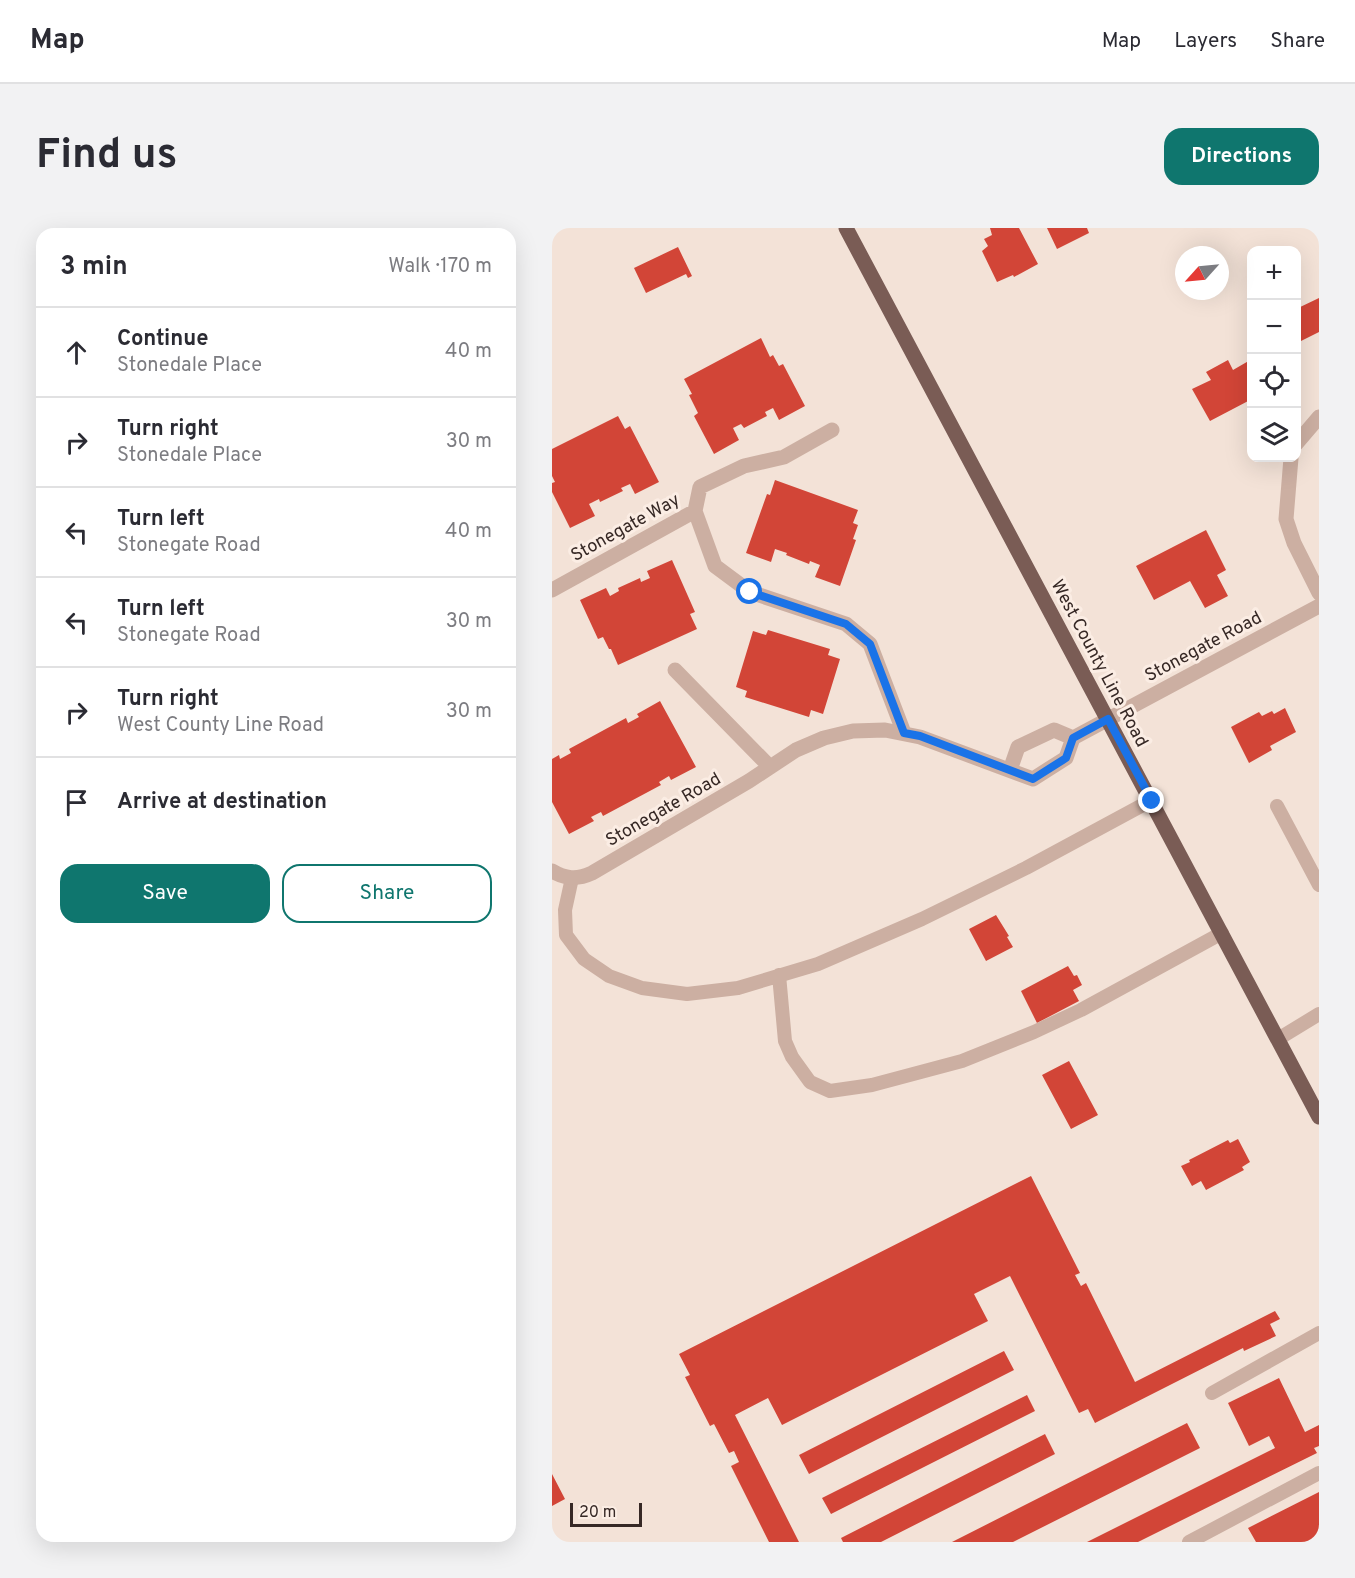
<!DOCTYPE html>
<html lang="en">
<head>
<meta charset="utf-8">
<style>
  :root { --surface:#fff; --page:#f2f2f3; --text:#2b2b33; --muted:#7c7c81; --line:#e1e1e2; --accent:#0f766e }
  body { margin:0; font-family:Overpass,sans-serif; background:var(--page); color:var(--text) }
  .controls { position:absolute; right:18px; top:18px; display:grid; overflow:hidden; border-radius:12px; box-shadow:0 6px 24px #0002 }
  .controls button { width:54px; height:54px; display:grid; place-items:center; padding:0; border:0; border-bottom:2px solid var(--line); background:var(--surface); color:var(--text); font:30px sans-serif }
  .compass { position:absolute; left:623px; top:18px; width:54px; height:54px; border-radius:50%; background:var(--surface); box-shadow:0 6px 24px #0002; rotate:243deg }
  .scale { position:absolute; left:18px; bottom:15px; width:72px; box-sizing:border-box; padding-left:6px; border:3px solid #362825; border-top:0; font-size:16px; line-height:21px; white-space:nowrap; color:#362825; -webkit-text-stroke:4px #fbede4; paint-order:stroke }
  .stop { position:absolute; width:18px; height:18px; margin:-14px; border:4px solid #1a73e8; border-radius:50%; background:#fff }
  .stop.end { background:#1a73e8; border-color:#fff; box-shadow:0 2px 6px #0008 }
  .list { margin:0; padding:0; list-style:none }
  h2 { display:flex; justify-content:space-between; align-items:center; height:78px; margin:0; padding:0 24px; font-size:26px }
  h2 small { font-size:20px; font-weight:400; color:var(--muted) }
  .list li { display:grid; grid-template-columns:39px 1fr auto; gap:18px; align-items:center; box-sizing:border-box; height:90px; padding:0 24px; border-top:2px solid var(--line) }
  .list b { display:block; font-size:22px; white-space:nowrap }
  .list p { margin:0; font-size:20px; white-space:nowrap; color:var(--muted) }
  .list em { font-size:20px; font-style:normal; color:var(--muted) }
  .actions { display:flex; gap:12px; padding:18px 24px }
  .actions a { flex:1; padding:14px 0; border:2px solid var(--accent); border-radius:18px; text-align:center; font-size:21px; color:var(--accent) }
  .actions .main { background:var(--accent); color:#fff }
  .icon { flex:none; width:33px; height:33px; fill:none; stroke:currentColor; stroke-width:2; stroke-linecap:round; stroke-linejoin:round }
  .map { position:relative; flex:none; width:767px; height:1314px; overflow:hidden; border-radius:18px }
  header { display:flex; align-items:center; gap:36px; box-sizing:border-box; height:84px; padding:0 30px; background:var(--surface); border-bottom:2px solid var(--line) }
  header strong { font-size:28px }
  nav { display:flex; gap:33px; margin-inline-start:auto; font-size:21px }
  .intro { display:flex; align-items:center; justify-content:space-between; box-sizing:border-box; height:144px; padding:0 36px }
  h1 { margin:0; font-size:42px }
  .button { padding:15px 27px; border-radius:18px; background:var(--accent); color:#fff; font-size:21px; font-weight:700 }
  main { display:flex; gap:36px; padding:0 36px }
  aside { flex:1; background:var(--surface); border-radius:18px; box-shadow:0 6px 24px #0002 }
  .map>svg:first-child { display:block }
  .building { fill:#d24537 }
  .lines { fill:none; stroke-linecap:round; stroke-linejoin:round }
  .service { stroke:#ccafa2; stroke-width:14 }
  .minor { stroke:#ccafa2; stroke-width:15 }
  .primary { stroke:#7a5c55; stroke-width:15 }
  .route { stroke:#1a73e8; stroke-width:8 }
  .labels { text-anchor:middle; stroke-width:6; stroke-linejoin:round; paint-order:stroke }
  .street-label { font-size:18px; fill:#362825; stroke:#fbede4 }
</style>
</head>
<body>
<header>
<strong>Map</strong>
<nav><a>Map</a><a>Layers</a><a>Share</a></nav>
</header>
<div class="intro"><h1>Find us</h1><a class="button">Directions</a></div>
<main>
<aside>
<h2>3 min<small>Walk · 170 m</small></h2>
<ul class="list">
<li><svg class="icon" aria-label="ahead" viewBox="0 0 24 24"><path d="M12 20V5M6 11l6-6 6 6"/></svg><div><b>Continue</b><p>Stonedale Place</p></div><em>40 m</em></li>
<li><svg class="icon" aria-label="right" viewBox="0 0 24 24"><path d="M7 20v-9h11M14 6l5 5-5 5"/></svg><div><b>Turn right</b><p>Stonedale Place</p></div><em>30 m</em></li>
<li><svg class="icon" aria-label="left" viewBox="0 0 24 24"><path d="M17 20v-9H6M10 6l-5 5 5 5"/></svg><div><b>Turn left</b><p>Stonegate Road</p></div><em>40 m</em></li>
<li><svg class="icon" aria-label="left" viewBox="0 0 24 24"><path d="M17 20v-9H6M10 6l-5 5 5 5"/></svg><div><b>Turn left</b><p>Stonegate Road</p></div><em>30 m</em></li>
<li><svg class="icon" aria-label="right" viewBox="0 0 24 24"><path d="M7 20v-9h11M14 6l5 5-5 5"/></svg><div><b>Turn right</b><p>West County Line Road</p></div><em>30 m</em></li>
<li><svg class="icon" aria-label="arrive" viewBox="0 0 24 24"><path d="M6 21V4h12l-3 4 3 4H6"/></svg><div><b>Arrive at destination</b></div></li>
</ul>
<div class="actions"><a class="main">Save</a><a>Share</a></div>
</aside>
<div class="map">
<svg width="767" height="1314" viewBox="0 0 767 1314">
  <rect width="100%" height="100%" fill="#f3e2d7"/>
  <path class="building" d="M 438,0 L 467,0 L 486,36 L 462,49 L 461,47 L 445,54 L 430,23 L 436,18 L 432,11 L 440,7 Z
    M 495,0 L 535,0 L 537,5 L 505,21 Z
    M 126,19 L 140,48 L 136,50 L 134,46 L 94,65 L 82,40 Z
    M 767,70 L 767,104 L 745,115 L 744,81 Z
    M 209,110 L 218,129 L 221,127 L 227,138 L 231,136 L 253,178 L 227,192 L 221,180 L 213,184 L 215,188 L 192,200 L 189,196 L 181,200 L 187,212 L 162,226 L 142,188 L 146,185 L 137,167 L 140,166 L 132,151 Z
    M 700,131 L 700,171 L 658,193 L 640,161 L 659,152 L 654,144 L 676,132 L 681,142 Z
    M 66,188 L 73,201 L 78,198 L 107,254 L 83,266 L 78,256 L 69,260 L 71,263 L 48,274 L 47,271 L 37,276 L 43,288 L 18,300 L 0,264 L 0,255 L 3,254 L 0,248 L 0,221 Z
    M 223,252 L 306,282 L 301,295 L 306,297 L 301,311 L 304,312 L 288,358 L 263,349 L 268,337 L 258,333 L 257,336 L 234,327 L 235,325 L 223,321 L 219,334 L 194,325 L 215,266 L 218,267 Z
    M 654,302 L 674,342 L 665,347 L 676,368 L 653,380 L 638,353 L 602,372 L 584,338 Z
    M 120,332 L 143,384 L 138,386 L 145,401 L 66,437 L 59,421 L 57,421 L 51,409 L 46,411 L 28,372 L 54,360 L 58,368 L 67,363 L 66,360 L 88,350 L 89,354 L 98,350 L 95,343 Z
    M 216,402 L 278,421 L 276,427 L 288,431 L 271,486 L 259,482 L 257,489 L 193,469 L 195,463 L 184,459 L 201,403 L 214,407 Z
    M 108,473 L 144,539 L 119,552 L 117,548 L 107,554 L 109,557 L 51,588 L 49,584 L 39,589 L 42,593 L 17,606 L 0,574 L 0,531 L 7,527 L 8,531 L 19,525 L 17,521 L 74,490 L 76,495 L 87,489 L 85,486 Z
    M 733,480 L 744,504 L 718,518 L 720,522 L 697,535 L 679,499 L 707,484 L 710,488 L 720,483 L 722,486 Z
    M 444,687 L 457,708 L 455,709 L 461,719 L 434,733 L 417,701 Z
    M 516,738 L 522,748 L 525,747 L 530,757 L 521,762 L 527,773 L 485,795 L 469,763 Z
    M 517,833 L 546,887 L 519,901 L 490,847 Z
    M 686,911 L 698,934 L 690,939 L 692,942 L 654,962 L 649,953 L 640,958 L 629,938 L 638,934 L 637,932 L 676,912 L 678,915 Z
    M 479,948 L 528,1045 L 523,1047 L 529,1058 L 534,1055 L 583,1154 L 723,1083 L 728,1091 L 718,1096 L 724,1108 L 692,1123 L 691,1120 L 543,1195 L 536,1181 L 527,1185 L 458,1048 L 422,1066 L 436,1093 L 230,1197 L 216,1170 L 183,1187 L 247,1314 L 217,1314 L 179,1238 L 187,1234 L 182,1223 L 177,1225 L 162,1196 L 158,1198 L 133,1149 L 138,1147 L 127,1126 Z
    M 452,1123 L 462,1142 L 257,1246 L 247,1227 Z
    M 727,1150 L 753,1204 L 767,1197 L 767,1218 L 762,1220 L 765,1225 L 586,1314 L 535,1314 L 723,1220 L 717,1208 L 697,1218 L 676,1175 Z
    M 475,1167 L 483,1183 L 279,1286 L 270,1270 Z
    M 635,1195 L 648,1220 L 461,1314 L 400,1314 Z
    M 493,1206 L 503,1226 L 329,1314 L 291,1314 L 289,1310 Z
    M 0,1246 L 13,1271 L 0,1278 Z
    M 767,1264 L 767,1314 L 704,1314 L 696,1300 Z"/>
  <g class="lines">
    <path class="service" d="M 725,578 L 767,657
      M 20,650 L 13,682 L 14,707 L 32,731 L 57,748 L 90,760 L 135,766 L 186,760 L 266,736 L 370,691 L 474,640 L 600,572
      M 227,747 L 233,813 L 240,829 L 258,854 L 278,863 L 320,857 L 410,833 L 482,804 L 529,782 L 670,705
      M 726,811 L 767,786
      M 660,1165 L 767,1105
      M 637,1314 L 767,1245"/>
    <path class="minor" d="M 744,216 L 767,189
      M 739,230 L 734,291 L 742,315 L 767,365
      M 143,283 L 163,338 L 198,364 L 294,396 L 318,416 L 352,505
      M 0,362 L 143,283 L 148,259 L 192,238 L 232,229 L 280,202
      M 123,442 L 218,539
      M 458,542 L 466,519 L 502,502 L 521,510
      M 0,643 C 13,651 25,652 40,645 L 197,553 L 244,522 L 272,510 L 301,503 L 333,502 L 368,509 L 481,551 L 514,530 L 521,510 L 767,378"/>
    <path class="primary" d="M 294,0 L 767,889"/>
  </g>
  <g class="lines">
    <path class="route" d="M 198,364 L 294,396 L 318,416 L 352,505 L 368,508 L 481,551 L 514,530 L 521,510 L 556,491 L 600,573"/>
  </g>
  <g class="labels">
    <g class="street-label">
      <text transform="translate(73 299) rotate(-29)" y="6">Stonegate Way</text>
      <text transform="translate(651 418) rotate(-28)" y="6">Stonegate Road</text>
      <text transform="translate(548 435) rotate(62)" y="6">West County Line Road</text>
      <text transform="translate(111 581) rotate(-30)" y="6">Stonegate Road</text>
    </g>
  </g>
</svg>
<div class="controls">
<button>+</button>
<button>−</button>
<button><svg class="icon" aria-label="locate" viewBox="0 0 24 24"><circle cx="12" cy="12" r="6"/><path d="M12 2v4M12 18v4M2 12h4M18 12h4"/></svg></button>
<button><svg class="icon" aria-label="layers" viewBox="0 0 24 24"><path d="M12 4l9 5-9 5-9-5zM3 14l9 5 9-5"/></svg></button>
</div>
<svg class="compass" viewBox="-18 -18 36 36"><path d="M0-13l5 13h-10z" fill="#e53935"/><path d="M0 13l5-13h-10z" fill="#7c7c81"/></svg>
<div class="scale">20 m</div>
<div class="stop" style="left:198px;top:364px"></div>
<div class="stop end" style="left:600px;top:573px"></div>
</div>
</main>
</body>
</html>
